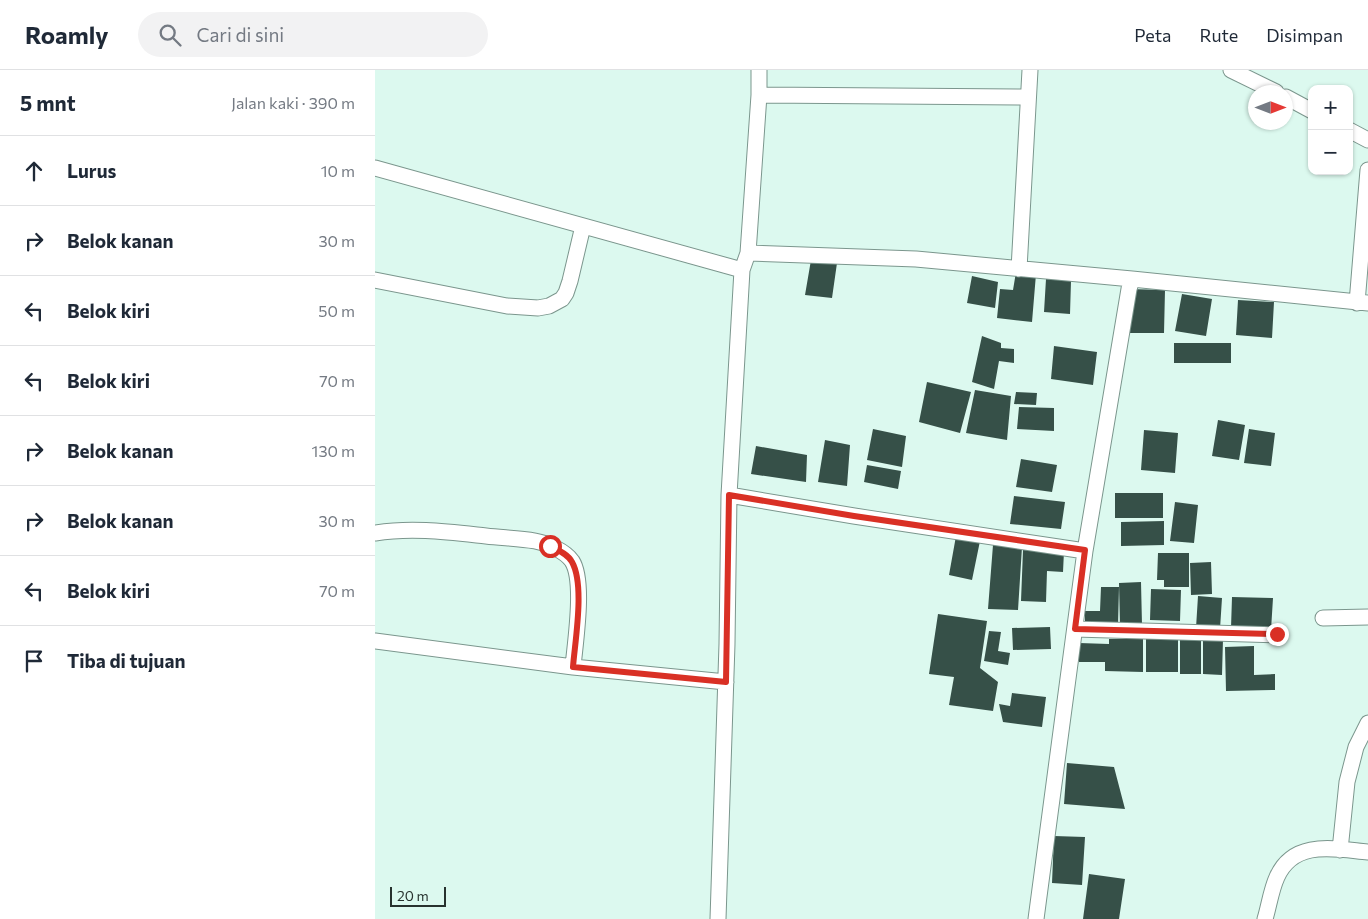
<!DOCTYPE html>
<html lang="id">
<head>
<meta charset="utf-8">
<style>
  :root { --surface:#fff; --page:#f2f2f3; --text:#1f2937; --muted:#747a83; --line:#e0e1e3 }
  body { margin:0; font-family:Commissioner,sans-serif; background:var(--page); color:var(--text) }
  .controls { position:absolute; right:15px; top:15px; display:grid; overflow:hidden; border-radius:10px; box-shadow:0 1px 4px #0004 }
  .controls button { width:45px; height:45px; display:grid; place-items:center; padding:0; border:0; border-bottom:1px solid var(--line); background:var(--surface); color:var(--text); font:25px sans-serif }
  .compass { position:absolute; left:873px; top:15px; width:45px; height:45px; border-radius:50%; background:var(--surface); box-shadow:0 1px 4px #0004; rotate:90deg }
  .scale { position:absolute; left:15px; bottom:12px; width:56px; box-sizing:border-box; padding-left:5px; border:2px solid #27322e; border-top:0; font-size:14px; line-height:18px; white-space:nowrap; color:#27322e; -webkit-text-stroke:4px #dcf9ef; paint-order:stroke }
  .stop { position:absolute; width:15px; height:15px; margin:-11px; border:4px solid #d93025; border-radius:50%; background:#fff }
  .stop.end { background:#d93025; border-color:#fff; box-shadow:0 1px 5px #0008 }
  .list { margin:0; padding:0; list-style:none }
  h2 { display:flex; justify-content:space-between; align-items:center; height:65px; margin:0; padding:0 20px; font-size:21px }
  h2 small { font-size:16px; font-weight:400; color:var(--muted) }
  .list li { display:grid; grid-template-columns:32px 1fr auto; gap:15px; align-items:center; box-sizing:border-box; height:70px; padding:0 20px; border-top:1px solid var(--line) }
  .list b { display:block; font-size:19px; white-space:nowrap }
  .list em { font-size:16px; font-style:normal; color:var(--muted) }
  .icon { flex:none; width:28px; height:28px; fill:none; stroke:currentColor; stroke-width:2; stroke-linecap:round; stroke-linejoin:round }
  .map { position:relative; flex:none; width:993px; height:849px; overflow:hidden }
  header { display:flex; align-items:center; gap:30px; box-sizing:border-box; height:70px; padding:0 25px; background:var(--surface); border-bottom:1px solid var(--line) }
  header strong { font-size:24px }
  nav { display:flex; gap:28px; margin-inline-start:auto; font-size:18px }
  .search { width:350px; height:45px; background:var(--page); display:flex; align-items:center; gap:12px; box-sizing:border-box; padding:0 18px; border-radius:28px; color:var(--muted); font-size:19px }
  main { display:flex }
  aside { flex:1; background:var(--surface) }
  .map>svg:first-child { display:block }
  .building { fill:#365048 }
  .lines { fill:none; stroke-linecap:round; stroke-linejoin:round }
  .minor-casing { stroke:#7b968d; stroke-width:17 }
  .minor { stroke:#fff; stroke-width:15 }
  .route { stroke:#d93025; stroke-width:6 }
</style>
</head>
<body>
<header>
<strong>Roamly</strong>
<div class="search"><svg class="icon" aria-label="search" viewBox="0 0 24 24"><circle cx="10" cy="10" r="6"/><path d="M15 15l6 6"/></svg>Cari di sini</div>
<nav><a>Peta</a><a>Rute</a><a>Disimpan</a></nav>
</header>
<main>
<aside>
<h2>5 mnt<small>Jalan kaki · 390 m</small></h2>
<ul class="list">
<li><svg class="icon" aria-label="ahead" viewBox="0 0 24 24"><path d="M12 20V5M6 11l6-6 6 6"/></svg><div><b>Lurus</b></div><em>10 m</em></li>
<li><svg class="icon" aria-label="right" viewBox="0 0 24 24"><path d="M7 20v-9h11M14 6l5 5-5 5"/></svg><div><b>Belok kanan</b></div><em>30 m</em></li>
<li><svg class="icon" aria-label="left" viewBox="0 0 24 24"><path d="M17 20v-9H6M10 6l-5 5 5 5"/></svg><div><b>Belok kiri</b></div><em>50 m</em></li>
<li><svg class="icon" aria-label="left" viewBox="0 0 24 24"><path d="M17 20v-9H6M10 6l-5 5 5 5"/></svg><div><b>Belok kiri</b></div><em>70 m</em></li>
<li><svg class="icon" aria-label="right" viewBox="0 0 24 24"><path d="M7 20v-9h11M14 6l5 5-5 5"/></svg><div><b>Belok kanan</b></div><em>130 m</em></li>
<li><svg class="icon" aria-label="right" viewBox="0 0 24 24"><path d="M7 20v-9h11M14 6l5 5-5 5"/></svg><div><b>Belok kanan</b></div><em>30 m</em></li>
<li><svg class="icon" aria-label="left" viewBox="0 0 24 24"><path d="M17 20v-9H6M10 6l-5 5 5 5"/></svg><div><b>Belok kiri</b></div><em>70 m</em></li>
<li><svg class="icon" aria-label="arrive" viewBox="0 0 24 24"><path d="M6 21V4h12l-3 4 3 4H6"/></svg><div><b>Tiba di tujuan</b></div></li>
</ul>
</aside>
<div class="map">
<svg width="993" height="849" viewBox="0 0 993 849">
  <rect width="100%" height="100%" fill="#dcf9ef"/>
  <path class="building" d="M 436,190 L 462,193 L 457,228 L 430,225 Z
    M 641,202 L 661,204 L 657,252 L 622,248 L 625,219 L 638,220 Z
    M 597,206 L 623,212 L 620,238 L 592,233 Z
    M 671,209 L 696,211 L 695,244 L 669,242 Z
    M 754,219 L 790,220 L 789,263 L 753,263 Z
    M 807,224 L 837,229 L 831,266 L 800,261 Z
    M 863,230 L 899,232 L 897,268 L 861,265 Z
    M 607,266 L 626,273 L 626,278 L 639,279 L 639,293 L 624,291 L 619,319 L 597,312 Z
    M 799,273 L 856,273 L 856,293 L 799,293 Z
    M 679,276 L 722,282 L 718,315 L 676,309 Z
    M 552,312 L 596,322 L 585,363 L 544,352 Z
    M 600,320 L 636,326 L 632,370 L 591,363 Z
    M 641,322 L 662,323 L 661,335 L 639,334 Z
    M 644,337 L 679,338 L 679,361 L 642,359 Z
    M 843,350 L 870,355 L 864,390 L 837,386 Z
    M 498,359 L 531,366 L 527,397 L 492,390 Z
    M 874,359 L 900,363 L 896,396 L 869,393 Z
    M 769,360 L 803,363 L 800,403 L 766,400 Z
    M 450,370 L 475,375 L 472,416 L 443,412 Z
    M 381,376 L 432,385 L 431,412 L 376,404 Z
    M 646,389 L 682,395 L 677,422 L 641,417 Z
    M 492,395 L 526,401 L 523,419 L 489,412 Z
    M 740,423 L 788,423 L 788,448 L 740,448 Z
    M 639,426 L 690,432 L 686,459 L 635,454 Z
    M 800,432 L 823,435 L 819,473 L 795,471 Z
    M 789,451 L 789,475 L 746,476 L 746,452 Z
    M 581,466 L 605,471 L 597,510 L 574,505 Z
    M 618,475 L 647,477 L 643,540 L 613,539 Z
    M 648,480 L 689,481 L 688,502 L 672,501 L 671,532 L 646,531 Z
    M 783,483 L 814,483 L 814,517 L 789,517 L 789,510 L 782,510 Z
    M 836,492 L 837,524 L 816,525 L 815,493 Z
    M 766,512 L 767,555 L 745,556 L 744,513 Z
    M 726,517 L 744,517 L 743,555 L 710,554 L 710,541 L 725,541 Z
    M 776,519 L 806,520 L 805,551 L 775,550 Z
    M 823,526 L 847,528 L 845,559 L 821,558 Z
    M 857,527 L 898,528 L 896,560 L 856,558 Z
    M 563,544 L 612,551 L 605,598 L 623,612 L 618,641 L 574,635 L 579,607 L 554,604 Z
    M 675,557 L 676,579 L 638,580 L 637,558 Z
    M 614,561 L 626,562 L 623,581 L 635,583 L 633,595 L 609,591 Z
    M 828,568 L 848,569 L 847,605 L 828,604 Z
    M 734,569 L 768,569 L 768,602 L 730,601 L 730,592 L 704,592 L 704,573 L 734,574 Z
    M 771,569 L 803,569 L 803,602 L 771,602 Z
    M 805,570 L 826,570 L 826,604 L 805,604 Z
    M 879,576 L 879,605 L 900,604 L 900,620 L 851,621 L 850,577 Z
    M 637,623 L 671,627 L 667,657 L 628,652 L 624,634 L 635,636 Z
    M 692,693 L 739,697 L 750,739 L 689,734 Z
    M 679,766 L 710,767 L 707,815 L 677,813 Z
    M 714,804 L 750,809 L 744,849 L 708,849 Z"/>
  <g class="lines">
    <g class="minor-casing">
      <path id="minor" d="M 856,0 L 901,22
        M 384,25 L 652,27
        M 911,27 L 937,41
        M 974,60 L 993,70
        M 0,98 L 367,200
        M 373,183 L 541,189 L 757,209 L 993,233
        M 644,199 L 655,0
        M 0,210 L 132,236 L 163,238 L 174,236 L 187,229 L 191,223 L 195,211 L 208,156
        M 982,233 L 993,100
        M 354,425 L 479,446 L 710,481
        M 0,463 C 37,457 74,462 111,466 C 127,468 144,468 160,471 C 172,473 190,481 197,491 C 210,511 200,573 198,597
        M 948,548 L 993,547
        M 700,559 L 902,565
        M 0,571 L 198,597 L 351,612
        M 965,780 L 972,712 L 981,677 L 993,653
        M 343,849 L 352,574 L 354,425 L 367,200 L 373,183 L 384,25 L 384,0
        M 661,849 L 710,481 L 754,219 L 757,209
        M 890,849 C 894,836 896,820 902,807 C 919,769 960,779 993,782"/>
    </g>
    <use href="#minor" class="minor"/>
  </g>
  <g class="lines">
    <path class="route" d="M 175,476 C 183,480 193,484 197,492 C 210,515 200,571 198,597 L 351,612 L 354,425 L 479,446 L 710,480 L 700,559 L 902,564"/>
  </g>
</svg>
<div class="controls">
<button>+</button>
<button>−</button>
</div>
<svg class="compass" viewBox="-18 -18 36 36"><path d="M0-13l5 13h-10z" fill="#e53935"/><path d="M0 13l5-13h-10z" fill="#747a83"/></svg>
<div class="scale">20 m</div>
<div class="stop" style="left:175px;top:476px"></div>
<div class="stop end" style="left:902px;top:564px"></div>
</div>
</main>
</body>
</html>
